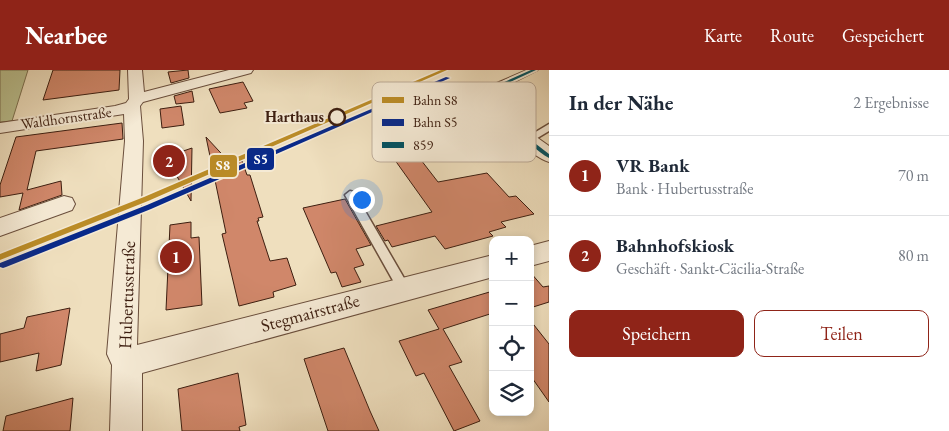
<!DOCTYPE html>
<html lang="de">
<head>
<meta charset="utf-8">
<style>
  :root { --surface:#fff; --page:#f2f2f3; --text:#1f2937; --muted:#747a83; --line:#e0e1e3; --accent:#8f2418 }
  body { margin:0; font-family:"EB Garamond",serif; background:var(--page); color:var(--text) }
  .controls { position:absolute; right:15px; bottom:15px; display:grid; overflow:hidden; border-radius:10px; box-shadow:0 2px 8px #0003 }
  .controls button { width:45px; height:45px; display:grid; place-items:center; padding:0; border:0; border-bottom:1px solid var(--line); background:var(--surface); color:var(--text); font:25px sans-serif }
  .you { position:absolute; left:361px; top:129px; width:18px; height:18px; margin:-12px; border:4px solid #fff; border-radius:50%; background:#1a73e8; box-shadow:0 0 0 8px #1a73e833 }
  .badge { display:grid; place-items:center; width:32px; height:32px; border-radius:50%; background:var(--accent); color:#fff; font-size:16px; font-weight:700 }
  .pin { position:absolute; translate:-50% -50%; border:2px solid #fff; box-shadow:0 1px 5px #0006 }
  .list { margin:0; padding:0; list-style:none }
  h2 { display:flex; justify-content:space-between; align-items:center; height:65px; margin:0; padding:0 20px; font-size:21px }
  h2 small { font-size:16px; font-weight:400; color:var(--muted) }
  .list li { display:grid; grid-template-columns:32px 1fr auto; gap:15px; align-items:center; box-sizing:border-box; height:80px; padding:0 20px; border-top:1px solid var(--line) }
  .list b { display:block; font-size:19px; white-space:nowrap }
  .list p { margin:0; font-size:16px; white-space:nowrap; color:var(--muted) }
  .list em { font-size:16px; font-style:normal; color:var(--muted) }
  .actions { display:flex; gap:10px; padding:15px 20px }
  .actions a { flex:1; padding:11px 0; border:1px solid var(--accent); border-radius:10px; text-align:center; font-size:18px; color:var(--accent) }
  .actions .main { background:var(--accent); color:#fff }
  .icon { flex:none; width:28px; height:28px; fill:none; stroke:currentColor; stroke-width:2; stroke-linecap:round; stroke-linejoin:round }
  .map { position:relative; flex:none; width:549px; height:361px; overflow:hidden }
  header { display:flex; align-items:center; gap:30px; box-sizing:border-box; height:70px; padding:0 25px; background:var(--accent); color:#fff }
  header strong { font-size:24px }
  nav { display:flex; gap:28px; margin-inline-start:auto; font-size:18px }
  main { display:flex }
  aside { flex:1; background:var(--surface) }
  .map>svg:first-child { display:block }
  .green { fill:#bbc190; stroke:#7c7050 }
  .building { fill:#d0876a; stroke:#3d1e10 }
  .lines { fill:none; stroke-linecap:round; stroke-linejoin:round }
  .lane-casing { stroke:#6a4e3c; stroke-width:3 }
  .street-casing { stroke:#6a4e3c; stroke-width:2 }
  .lane { fill:#f5ead5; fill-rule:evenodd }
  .street { fill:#f5ead5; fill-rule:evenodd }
  .bus-1-casing { stroke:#f5ead5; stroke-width:4 }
  .bus-1 { fill:#005262; fill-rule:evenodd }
  .rail-1-casing { stroke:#f5ead5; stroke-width:3 }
  .rail-2-casing { stroke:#f5ead5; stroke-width:3 }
  .rail-1 { fill:#bb8c27; fill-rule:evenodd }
  .rail-2 { fill:#08298a; fill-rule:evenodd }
  .stop-dot { fill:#f5ead5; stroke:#3d1e10; stroke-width:2.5 }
  .labels { text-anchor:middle; stroke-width:4; stroke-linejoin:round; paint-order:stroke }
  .far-stop-label { font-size:15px; font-weight:bold; fill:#3d1e10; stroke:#f5ead5; text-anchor:end }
  .far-street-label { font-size:15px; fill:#3d1e10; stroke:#f5ead5 }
  .street-label { font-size:18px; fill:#3d1e10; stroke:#f5ead5 }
  .key { fill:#f5ead5; stroke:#bead9a; stroke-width:1 }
  .key-label { font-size:14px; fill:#3d1e10 }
  .line-badge { stroke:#f5ead5; stroke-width:2 }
  .badge-label { font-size:14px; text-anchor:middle; font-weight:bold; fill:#fff }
</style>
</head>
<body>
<header>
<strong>Nearbee</strong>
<nav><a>Karte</a><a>Route</a><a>Gespeichert</a></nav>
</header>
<main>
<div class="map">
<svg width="549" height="361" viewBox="0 0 549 361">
  <rect width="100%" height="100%" fill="#efdfbe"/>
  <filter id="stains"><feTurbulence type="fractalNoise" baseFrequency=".004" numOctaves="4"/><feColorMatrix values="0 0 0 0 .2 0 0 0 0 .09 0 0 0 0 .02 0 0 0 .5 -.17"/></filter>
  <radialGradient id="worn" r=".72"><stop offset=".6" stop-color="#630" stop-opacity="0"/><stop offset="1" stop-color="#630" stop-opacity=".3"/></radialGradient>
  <path class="green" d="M 0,0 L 28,0 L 12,51 L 0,52 Z"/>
  <path class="building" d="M 53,0 L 120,0 L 119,20 L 43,30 Z
    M 188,0 L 189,8 L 171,13 L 168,2 Z
    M 243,12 L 253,31 L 244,33 L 247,38 L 220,43 L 209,19 Z
    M 192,21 L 194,32 L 176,34 L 174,26 Z
    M 181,36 L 184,55 L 162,58 L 160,39 Z
    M 122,53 L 123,69 L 36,81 L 27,120 L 61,111 L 62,125 L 19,140 L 23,123 L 0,127 L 0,115 L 16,67 Z
    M 206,67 L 232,95 L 242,91 L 247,105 L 250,105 L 263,147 L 258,148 L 259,151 L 257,151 L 270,191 L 287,188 L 296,215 L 273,222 L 274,227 L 239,236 L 222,164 L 226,163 Z
    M 404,68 L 438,112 L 487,103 L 509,127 L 516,126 L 534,144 L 501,152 L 506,157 L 489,162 L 493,166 L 445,179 L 435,166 L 392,177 L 388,170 L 385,171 L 376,156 L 432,142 L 382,72 Z
    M 192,78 L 191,131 L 166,87 Z
    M 345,129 L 371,175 L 356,179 L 364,195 L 354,198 L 361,212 L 342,217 L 336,202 L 331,203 L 303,138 Z
    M 191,152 L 191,168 L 199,167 L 202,235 L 166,240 L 170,155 Z
    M 530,202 L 543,217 L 549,216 L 549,232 L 530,238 Z
    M 493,221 L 493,243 L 443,259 L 462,292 L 449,296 L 480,351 L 454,361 L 424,303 L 416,306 L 399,271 L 439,259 L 428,240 Z
    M 70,238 L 61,295 L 36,301 L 39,283 L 0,292 L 0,264 L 24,258 L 27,247 Z
    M 530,250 L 549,274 L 549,332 L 530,305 Z
    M 344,278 L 370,341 L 379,361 L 328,361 L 304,289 Z
    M 238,303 L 246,355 L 239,357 L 240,361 L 182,361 L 178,319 Z
    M 73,328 L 70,361 L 3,361 L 6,346 Z"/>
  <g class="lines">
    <g class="lane-casing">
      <path id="lane" d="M 528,0 L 537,0 L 497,20 L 493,25 L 502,43 L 529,66 L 549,54 L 549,61 L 529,73 C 511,66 490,43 485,25 L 491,16 Z
        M 350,121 L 354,122 L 408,215 L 410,219 L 408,223 L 404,225 L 400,223 L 345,125 Z"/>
    </g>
    <g class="street-casing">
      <path id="street" d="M 128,0 L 142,0 L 144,22 L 229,0 L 253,0 L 251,3 L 143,32 L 140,36 L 143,71 L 137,275 L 493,185 L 493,207 L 142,303 L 142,361 L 110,361 L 112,295 L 107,284 L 125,71 L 124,44 L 0,63 L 0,53 L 115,36 L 126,33 L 129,29 Z
        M 529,64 L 535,66 L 549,76 L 549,92 C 539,89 526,79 520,70 L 523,66 Z
        M 64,126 L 72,128 L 75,134 L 72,140 L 0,166 L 0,148 Z
        M 549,171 L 549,191 L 530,196 L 530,176 Z"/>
    </g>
    <use href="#lane" class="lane"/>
    <use href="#street" class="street"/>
    <g class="bus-1-casing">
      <path id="bus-1" d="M 531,0 L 536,0 L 495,19 L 491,25 C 504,52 526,66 549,84 L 549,88 C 543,85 538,80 532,76 C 513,62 497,47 487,25 L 493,17 Z"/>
    </g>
    <use href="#bus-1" class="bus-1"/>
    <g class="rail-1-casing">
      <path id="rail-1" d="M 441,0 L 447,0 L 148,131 L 0,190 L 0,184 L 144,127 Z"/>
    </g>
    <g class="rail-2-casing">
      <path id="rail-2" d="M 446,7 L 450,8 L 151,139 L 6,197 L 3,198 L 0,197 L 0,193 L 147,135 Z"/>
    </g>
    <use href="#rail-1" class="rail-1"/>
    <use href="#rail-2" class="rail-2"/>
  </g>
  <circle class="stop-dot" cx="337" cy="47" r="8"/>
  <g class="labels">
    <g class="far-stop-label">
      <text x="324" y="52">Harthaus</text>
    </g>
    <g class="far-street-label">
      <text transform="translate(66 48) rotate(-8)" y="5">Waldhornstraße</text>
    </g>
    <g class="street-label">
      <text transform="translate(127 225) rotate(-88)" y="6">Hubertusstraße</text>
      <text transform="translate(310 243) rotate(-15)" y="6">Stegmairstraße</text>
    </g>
  </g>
  <rect x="372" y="12" width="164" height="80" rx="8" class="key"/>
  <rect x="382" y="27" width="22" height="6" fill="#bb8c27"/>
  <rect x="382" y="49" width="22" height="7" fill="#08298a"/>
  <rect x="382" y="72" width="22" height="6" fill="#005262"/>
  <g class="key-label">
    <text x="413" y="35">Bahn S8</text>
    <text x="413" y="57">Bahn S5</text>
    <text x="413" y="80">859</text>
  </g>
  <g class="line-badge">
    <rect x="246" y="77" width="29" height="24" rx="5" fill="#08298a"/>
    <rect x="209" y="84" width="29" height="24" rx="5" fill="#bb8c27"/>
  </g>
  <g class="badge-label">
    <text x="261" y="94">S5</text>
    <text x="223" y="100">S8</text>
  </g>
  <rect width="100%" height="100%" filter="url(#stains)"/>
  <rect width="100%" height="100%" fill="url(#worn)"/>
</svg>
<div class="controls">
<button>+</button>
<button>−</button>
<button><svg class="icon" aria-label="locate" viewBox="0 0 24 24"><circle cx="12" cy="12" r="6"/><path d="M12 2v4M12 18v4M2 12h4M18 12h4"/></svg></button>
<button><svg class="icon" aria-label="layers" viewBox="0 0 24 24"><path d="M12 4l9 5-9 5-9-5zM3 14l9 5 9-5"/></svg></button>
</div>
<div class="you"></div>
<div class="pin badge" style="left:176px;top:187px">1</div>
<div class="pin badge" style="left:169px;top:91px">2</div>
</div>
<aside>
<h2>In der Nähe<small>2 Ergebnisse</small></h2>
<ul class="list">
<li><span class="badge">1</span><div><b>VR Bank</b><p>Bank · Hubertusstraße</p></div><em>70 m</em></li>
<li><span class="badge">2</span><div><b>Bahnhofskiosk</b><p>Geschäft · Sankt-Cäcilia-Straße</p></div><em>80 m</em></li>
</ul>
<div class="actions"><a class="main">Speichern</a><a>Teilen</a></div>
</aside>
</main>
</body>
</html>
